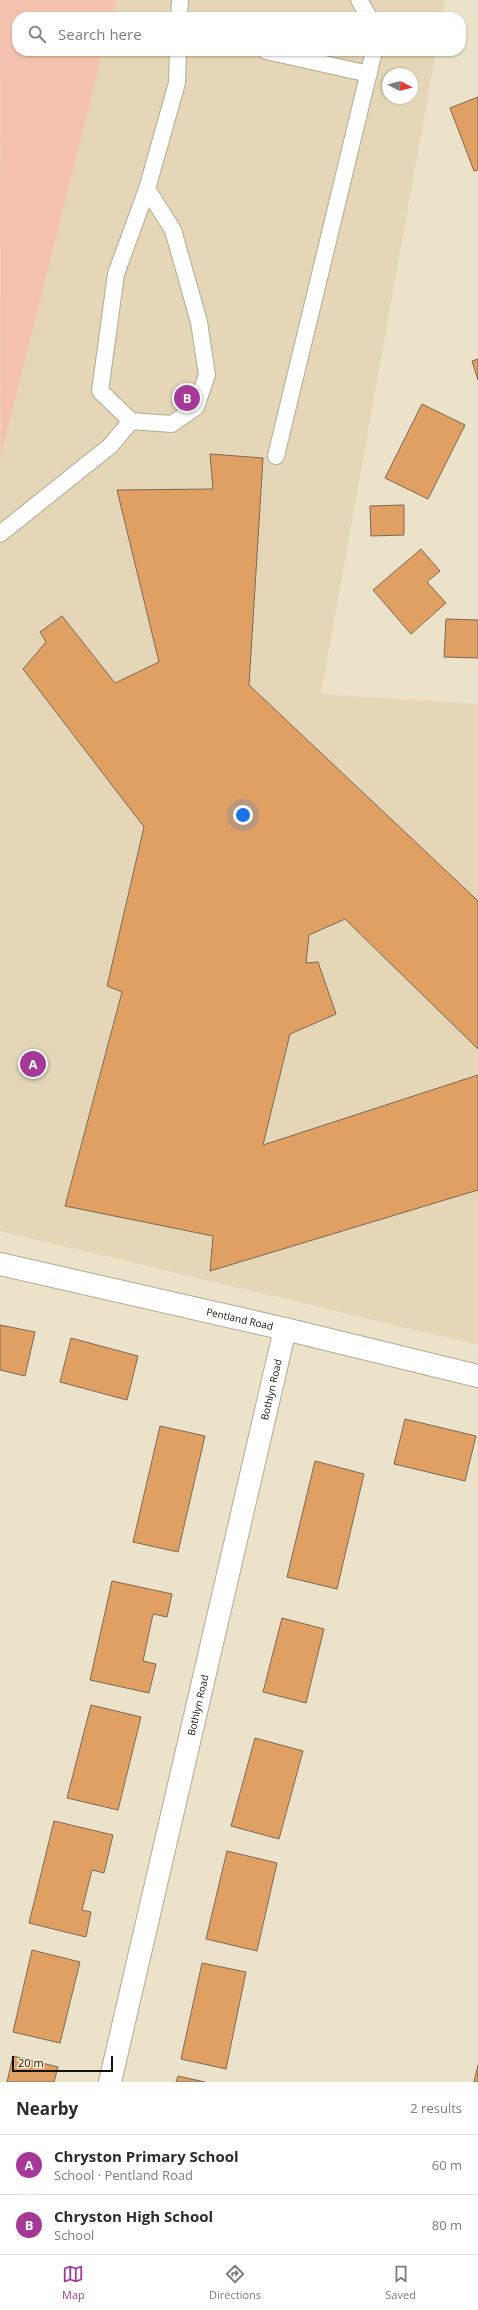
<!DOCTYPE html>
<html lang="en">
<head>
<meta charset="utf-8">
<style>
  :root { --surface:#fff; --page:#f7f7f7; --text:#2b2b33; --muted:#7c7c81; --line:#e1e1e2; --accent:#a63998 }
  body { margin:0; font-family:"Open Sans",sans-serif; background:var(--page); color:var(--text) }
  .compass { position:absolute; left:382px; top:68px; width:36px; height:36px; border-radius:50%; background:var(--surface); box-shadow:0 1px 3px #0004; rotate:97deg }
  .scale { position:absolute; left:12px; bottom:10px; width:101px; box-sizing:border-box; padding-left:4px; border:2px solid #16120a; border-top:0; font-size:11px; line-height:14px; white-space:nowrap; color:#16120a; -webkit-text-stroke:3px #f9eed6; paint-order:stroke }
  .you { position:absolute; left:243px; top:815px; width:14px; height:14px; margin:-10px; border:3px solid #fff; border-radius:50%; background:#1a73e8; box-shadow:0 0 0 6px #1a73e833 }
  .badge { display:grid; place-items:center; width:26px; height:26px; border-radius:50%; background:var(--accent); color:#fff; font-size:13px; font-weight:700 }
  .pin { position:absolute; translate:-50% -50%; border:2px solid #fff; box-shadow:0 1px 4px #0006 }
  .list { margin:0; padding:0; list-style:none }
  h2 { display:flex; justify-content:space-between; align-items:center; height:52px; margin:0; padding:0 16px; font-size:17px }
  h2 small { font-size:13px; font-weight:400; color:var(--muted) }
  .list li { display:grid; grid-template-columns:26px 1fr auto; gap:12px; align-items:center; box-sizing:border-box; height:60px; padding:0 16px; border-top:1px solid var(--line) }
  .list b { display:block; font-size:15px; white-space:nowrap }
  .list p { margin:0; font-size:13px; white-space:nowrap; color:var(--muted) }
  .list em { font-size:13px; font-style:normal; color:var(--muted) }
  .icon { flex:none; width:22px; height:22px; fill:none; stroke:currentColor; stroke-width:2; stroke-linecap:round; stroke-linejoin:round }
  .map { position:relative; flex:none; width:478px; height:2082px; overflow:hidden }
  .search { position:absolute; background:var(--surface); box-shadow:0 1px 3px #0004; left:12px; right:12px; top:12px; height:44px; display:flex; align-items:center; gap:10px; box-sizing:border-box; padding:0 14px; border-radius:16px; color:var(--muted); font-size:15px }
  .sheet { height:172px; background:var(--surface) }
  nav { display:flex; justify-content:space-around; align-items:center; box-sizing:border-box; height:56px; border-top:1px solid var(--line); background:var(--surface); font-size:11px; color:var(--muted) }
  nav a { display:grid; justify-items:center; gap:2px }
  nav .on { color:var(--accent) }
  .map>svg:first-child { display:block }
  .built { fill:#e4d6b7; fill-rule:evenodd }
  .green { fill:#f5c1af }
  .building { fill:#e1a063; stroke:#7b6958 }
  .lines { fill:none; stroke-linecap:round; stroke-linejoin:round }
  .service-casing { stroke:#b3a993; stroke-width:18 }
  .minor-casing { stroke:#b3a993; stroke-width:24 }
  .service { stroke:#fff; stroke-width:16 }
  .minor { stroke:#fff; stroke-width:22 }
  .labels { text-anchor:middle; stroke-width:3; stroke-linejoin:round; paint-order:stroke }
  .street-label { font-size:10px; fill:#16120a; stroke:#f9eed6 }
</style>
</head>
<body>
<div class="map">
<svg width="478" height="2082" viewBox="0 0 478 2082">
  <rect width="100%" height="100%" fill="#ece1c9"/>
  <path class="built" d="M 0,0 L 445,0 L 442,17 L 17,17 L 17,51 L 436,51 L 321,694 L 478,704 L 478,1345 L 0,1231 ZM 388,74 L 412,74 L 412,98 L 388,98 Z"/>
  <path class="green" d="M 0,0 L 116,0 L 112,17 L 17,17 L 17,51 L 103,51 L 1,455 Z"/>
  <path class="building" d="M 478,97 L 478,170 L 474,171 L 450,108 Z
    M 478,359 L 478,380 L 472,361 Z
    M 422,404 L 465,425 L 428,499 L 385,478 Z
    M 210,454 L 263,458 L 249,685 L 478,901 L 478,1049 L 345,919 L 309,935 L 306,963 L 318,962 L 336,1014 L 290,1034 L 263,1145 L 478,1075 L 478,1190 L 210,1271 L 213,1236 L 65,1206 L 122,992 L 107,986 L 144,827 L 23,669 L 46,642 L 40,632 L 62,616 L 115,683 L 159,662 L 117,490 L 213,489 Z
    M 404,505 L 404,535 L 371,536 L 370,506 Z
    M 421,549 L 440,571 L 427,582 L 446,603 L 411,634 L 373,590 Z
    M 446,619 L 478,620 L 478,658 L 444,657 Z
    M 0,1325 L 35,1332 L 25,1376 L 0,1370 Z
    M 71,1338 L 138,1356 L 127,1400 L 60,1382 Z
    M 405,1419 L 476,1436 L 465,1481 L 394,1464 Z
    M 160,1426 L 205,1436 L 178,1552 L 133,1542 Z
    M 315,1461 L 364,1474 L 337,1589 L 287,1577 Z
    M 112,1581 L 172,1594 L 167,1617 L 153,1614 L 143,1661 L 156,1664 L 149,1693 L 90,1680 Z
    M 282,1618 L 324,1629 L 306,1703 L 263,1692 Z
    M 91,1705 L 141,1717 L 118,1810 L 67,1798 Z
    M 255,1738 L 303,1751 L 279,1839 L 231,1826 Z
    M 54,1821 L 113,1835 L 104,1873 L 92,1870 L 82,1910 L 91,1912 L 86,1937 L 29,1923 Z
    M 227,1851 L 277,1863 L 257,1951 L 206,1939 Z
    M 32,1950 L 80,1962 L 60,2043 L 13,2032 Z
    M 202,1963 L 246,1972 L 226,2069 L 181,2059 Z
    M 13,2056 L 58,2067 L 54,2082 L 7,2082 Z
    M 478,2065 L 478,2082 L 474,2082 Z
    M 178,2076 L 205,2082 L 176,2082 Z"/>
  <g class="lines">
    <g class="service-casing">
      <path id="service" d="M 359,0 L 369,17
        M 179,17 L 180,0
        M 266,51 L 369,74
        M 147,189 L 173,230 L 199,322 L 207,375 L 196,407 L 172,424 L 131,421 L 100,391 L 116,274 L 147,189 L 177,83 L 178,51
        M 276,456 L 374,51
        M 0,534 L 110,446 L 131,421"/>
    </g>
    <g class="minor-casing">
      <g id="minor">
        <path id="s1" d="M 0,1264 L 285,1329 L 478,1376"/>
        <path id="s2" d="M 110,2082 L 285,1329"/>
      </g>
    </g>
    <use href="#service" class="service"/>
    <use href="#minor" class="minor"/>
  </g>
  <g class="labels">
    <g class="street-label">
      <text dy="4" stroke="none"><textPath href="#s1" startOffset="246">Pentland Road</textPath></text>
      <text dy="4" stroke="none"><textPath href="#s2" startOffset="711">Bothlyn Road</textPath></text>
      <text dy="4" stroke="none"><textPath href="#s2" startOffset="387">Bothlyn Road</textPath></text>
    </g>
  </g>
</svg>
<svg class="compass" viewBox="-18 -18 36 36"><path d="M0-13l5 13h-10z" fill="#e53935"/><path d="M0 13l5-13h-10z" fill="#7c7c81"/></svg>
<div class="scale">20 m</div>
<div class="you"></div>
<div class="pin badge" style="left:33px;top:1064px">A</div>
<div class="pin badge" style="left:187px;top:398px">B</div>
<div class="search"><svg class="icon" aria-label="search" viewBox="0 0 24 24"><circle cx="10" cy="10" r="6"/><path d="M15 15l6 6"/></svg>Search here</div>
</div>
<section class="sheet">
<h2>Nearby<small>2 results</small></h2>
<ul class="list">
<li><span class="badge">A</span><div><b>Chryston Primary School</b><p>School · Pentland Road</p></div><em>60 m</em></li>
<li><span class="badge">B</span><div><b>Chryston High School</b><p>School</p></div><em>80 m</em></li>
</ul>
</section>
<nav>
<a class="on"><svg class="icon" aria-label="map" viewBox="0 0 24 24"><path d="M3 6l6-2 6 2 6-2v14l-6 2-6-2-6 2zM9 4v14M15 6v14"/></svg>Map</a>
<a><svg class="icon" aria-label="directions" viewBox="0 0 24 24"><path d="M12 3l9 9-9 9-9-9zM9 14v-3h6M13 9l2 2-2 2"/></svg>Directions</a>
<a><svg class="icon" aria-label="saved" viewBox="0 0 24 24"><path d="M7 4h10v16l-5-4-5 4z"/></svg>Saved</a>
</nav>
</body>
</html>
